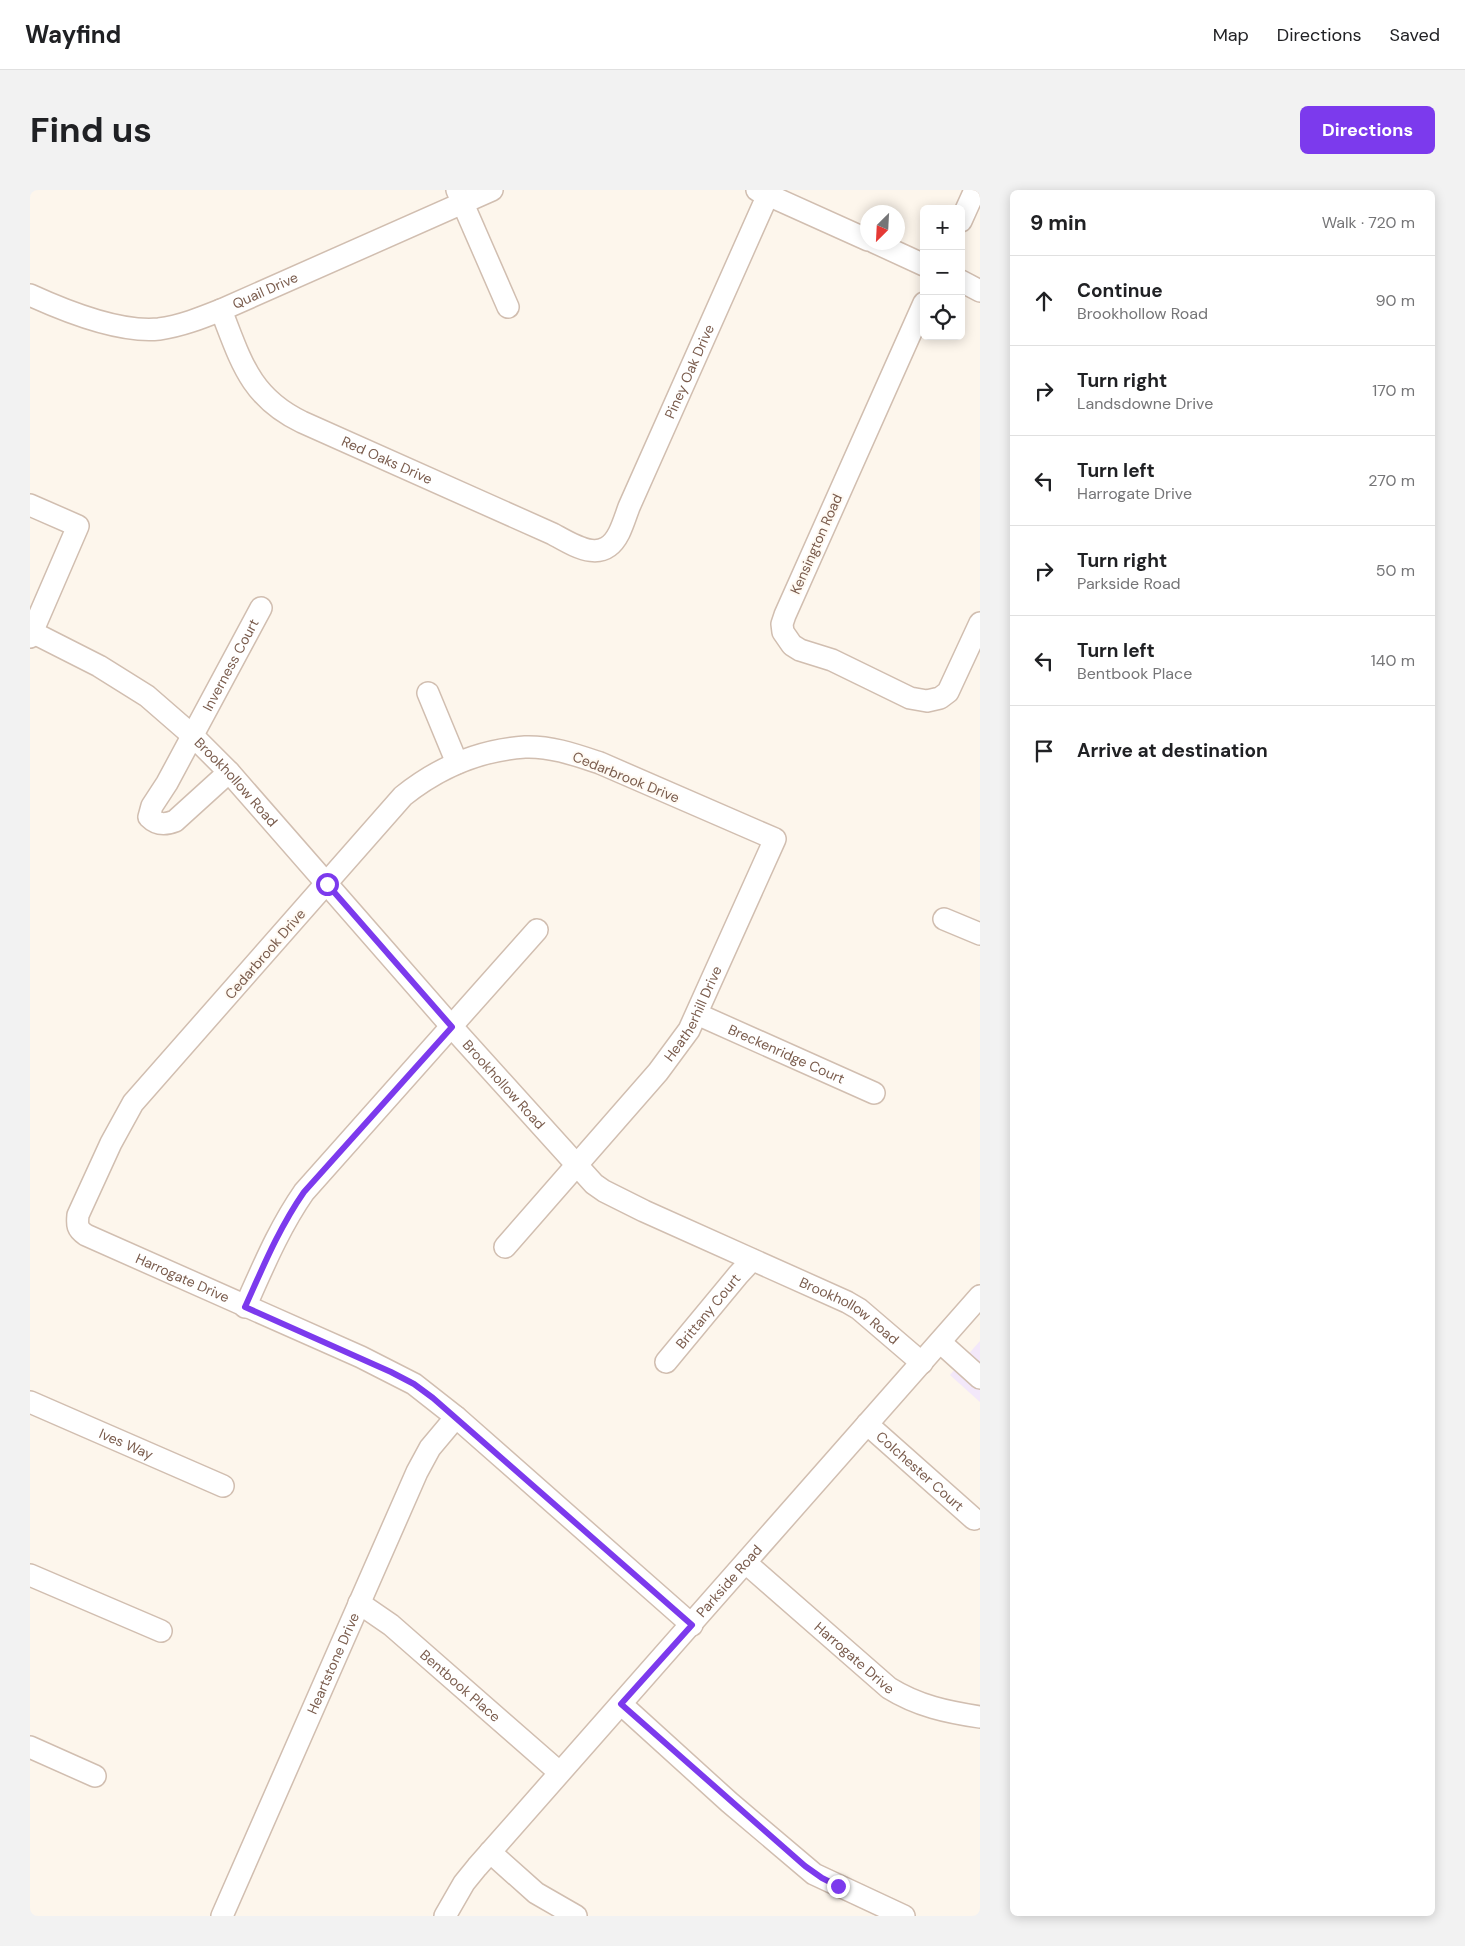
<!DOCTYPE html>
<html lang="en">
<head>
<meta charset="utf-8">
<style>
  :root { --surface:#fff; --page:#f2f2f2; --text:#202124; --muted:#757577; --line:#e0e0e0; --accent:#7c3aed }
  body { margin:0; font-family:"DM Sans",sans-serif; background:var(--page); color:var(--text) }
  .controls { position:absolute; right:15px; top:15px; display:grid; overflow:hidden; border-radius:8px; box-shadow:0 2px 12px #0003 }
  .controls button { width:45px; height:45px; display:grid; place-items:center; padding:0; border:0; border-bottom:1px solid var(--line); background:var(--surface); color:var(--text); font:25px sans-serif }
  .compass { position:absolute; left:830px; top:15px; width:45px; height:45px; border-radius:50%; background:var(--surface); box-shadow:0 2px 12px #0003; rotate:204deg }
  .stop { position:absolute; width:15px; height:15px; margin:-11px; border:4px solid #7c3aed; border-radius:50%; background:#fff }
  .stop.end { background:#7c3aed; border-color:#fff; box-shadow:0 1px 5px #0008 }
  .list { margin:0; padding:0; list-style:none }
  h2 { display:flex; justify-content:space-between; align-items:center; height:65px; margin:0; padding:0 20px; font-size:21px }
  h2 small { font-size:16px; font-weight:400; color:var(--muted) }
  .list li { display:grid; grid-template-columns:32px 1fr auto; gap:15px; align-items:center; box-sizing:border-box; height:90px; padding:0 20px; border-top:1px solid var(--line) }
  .list b { display:block; font-size:19px; white-space:nowrap }
  .list p { margin:0; font-size:16px; white-space:nowrap; color:var(--muted) }
  .list em { font-size:16px; font-style:normal; color:var(--muted) }
  .icon { flex:none; width:28px; height:28px; fill:none; stroke:currentColor; stroke-width:2; stroke-linecap:round; stroke-linejoin:round }
  .map { position:relative; flex:none; width:950px; height:1726px; overflow:hidden; border-radius:8px }
  header { display:flex; align-items:center; gap:30px; box-sizing:border-box; height:70px; padding:0 25px; background:var(--surface); border-bottom:1px solid var(--line) }
  header strong { font-size:24px }
  nav { display:flex; gap:28px; margin-inline-start:auto; font-size:18px }
  .intro { display:flex; align-items:center; justify-content:space-between; box-sizing:border-box; height:120px; padding:0 30px }
  h1 { margin:0; font-size:35px }
  .button { padding:12px 22px; border-radius:8px; background:var(--accent); color:#fff; font-size:18px; font-weight:700 }
  main { display:flex; gap:30px; padding:0 30px }
  aside { flex:1; background:var(--surface); border-radius:8px; box-shadow:0 2px 12px #0003 }
  .map>svg:first-child { display:block }
  .education { fill:#f3e8fa }
  .lines { fill:none; stroke-linecap:round; stroke-linejoin:round }
  .minor-casing { stroke:#d1beb0; stroke-width:24 }
  .minor { stroke:#fff; stroke-width:21 }
  .route { stroke:#7c3aed; stroke-width:6 }
  .labels { text-anchor:middle; stroke-width:4; stroke-linejoin:round; paint-order:stroke }
  .street-label { font-size:14px; fill:#7a5c4d; stroke:#fffaf3 }
</style>
</head>
<body>
<header>
<strong>Wayfind</strong>
<nav><a>Map</a><a>Directions</a><a>Saved</a></nav>
</header>
<div class="intro"><h1>Find us</h1><a class="button">Directions</a></div>
<main>
<div class="map">
<svg width="950" height="1726" viewBox="0 0 950 1726">
  <rect width="100%" height="100%" fill="#fdf6ec"/>
  <path class="education" d="M 950,1151 L 950,1212 L 920,1185 Z"/>
  <g class="lines">
    <g class="minor-casing">
      <g id="minor">
        <path d="M 427,0 L 478,117"/>
        <path d="M 727,0 L 838,50"/>
        <path d="M 931,31 L 945,0"/>
        <path d="M 844,52 L 894,75"/>
        <path d="M 931,91 L 950,101"/>
        <path id="s1" d="M 0,105 C 35,121 90,143 129,139 C 151,136 171,128 191,120 L 462,0"/>
        <path d="M 894,113 L 755,425 L 752,434 L 753,442 L 762,455 L 770,460 L 802,470 L 880,508 L 897,511 L 910,508 L 918,502 L 950,433"/>
        <path id="s2" d="M 191,120 C 211,171 220,207 272,232 L 523,344 C 545,356 573,375 589,343 C 593,335 596,325 599,317 L 740,0"/>
        <path d="M 0,315 L 48,336 L 0,447"/>
        <path id="s3" d="M 0,441 L 69,476 L 117,506 L 163,546 L 199,582 L 422,837 L 564,994 L 574,1001 L 614,1021 L 817,1112 L 829,1119 L 892,1173"/>
        <path d="M 398,503 L 427,573"/>
        <path id="s4" d="M 199,582 L 145,631 C 135,635 127,635 119,627 L 122,616 L 137,593 L 231,418"/>
        <path d="M 914,729 L 950,744"/>
        <path id="s5" d="M 667,824 L 844,903"/>
        <path id="s6" d="M 475,1057 L 628,882 L 659,840 L 745,649 L 570,573 C 546,565 521,556 495,557 C 450,560 408,578 373,606 L 103,913 L 81,953 L 48,1025 C 47,1035 47,1039 56,1045 L 331,1167 L 384,1194 L 426,1227 L 662,1435"/>
        <path d="M 215,1117 C 233,1077 249,1038 274,1002 L 507,740"/>
        <path d="M 910,1152 L 950,1188"/>
        <path id="s7" d="M 636,1172 L 708,1085 L 722,1070"/>
        <path id="s8" d="M 0,1212 L 193,1296"/>
        <path id="s9" d="M 837,1234 L 944,1329"/>
        <path id="s10" d="M 716,1373 L 859,1498 C 888,1516 917,1522 950,1527"/>
        <path d="M 0,1385 L 131,1441"/>
        <path id="s11" d="M 329,1413 L 361,1435 L 529,1582"/>
        <path d="M 591,1514 L 699,1612 L 784,1684 L 874,1726"/>
        <path d="M 0,1557 L 65,1586"/>
        <path d="M 460,1662 L 506,1703 L 546,1726"/>
        <path id="s12" d="M 192,1726 L 387,1282 L 400,1258 L 426,1227"/>
        <path id="s13" d="M 415,1726 L 434,1693 L 447,1677 L 950,1106"/>
      </g>
    </g>
    <use href="#minor" class="minor"/>
  </g>
  <g class="lines">
    <path class="route" d="M 297,694 L 422,837 L 274,1002 C 249,1038 233,1077 215,1117 L 361,1182 L 384,1194 L 403,1208 L 662,1435 L 591,1514 L 775,1676 L 792,1688 L 808,1696"/>
  </g>
  <g class="labels">
    <g class="street-label">
      <text dy="5" stroke="none"><textPath href="#s1" startOffset="248">Quail Drive</textPath></text>
      <text dy="5" stroke="none"><textPath href="#s2" startOffset="671">Piney Oak Drive</textPath></text>
      <text dy="5" stroke="none"><textPath href="#s2" startOffset="236">Red Oaks Drive</textPath></text>
      <text transform="translate(786 354) rotate(-66)" y="5">Kensington Road</text>
      <text dy="5" stroke="none"><textPath href="#s4" startOffset="274">Inverness Court</textPath></text>
      <text transform="translate(596 587) rotate(22)" y="5">Cedarbrook Drive</text>
      <text dy="5" stroke="none"><textPath href="#s3" startOffset="258">Brookhollow Road</textPath></text>
      <text transform="translate(235 764) rotate(-49)" y="5">Cedarbrook Drive</text>
      <text dy="5" stroke="none"><textPath href="#s6" startOffset="301">Heatherhill Drive</textPath></text>
      <text dy="5" stroke="none"><textPath href="#s5" startOffset="98">Breckenridge Court</textPath></text>
      <text dy="5" stroke="none"><textPath href="#s3" startOffset="662">Brookhollow Road</textPath></text>
      <text dy="5" stroke="none"><textPath href="#s6" startOffset="1558">Harrogate Drive</textPath></text>
      <text dy="5" stroke="none"><textPath href="#s7" startOffset="66">Brittany Court</textPath></text>
      <text dy="5" stroke="none"><textPath href="#s3" startOffset="1082">Brookhollow Road</textPath></text>
      <text dy="5" stroke="none"><textPath href="#s8" startOffset="105">Ives Way</textPath></text>
      <text dy="5" stroke="none"><textPath href="#s9" startOffset="71">Colchester Court</textPath></text>
      <text dy="5" stroke="none"><textPath href="#s13" startOffset="440">Parkside Road</textPath></text>
      <text dy="5" stroke="none"><textPath href="#s10" startOffset="144">Harrogate Drive</textPath></text>
      <text dy="5" stroke="none"><textPath href="#s12" startOffset="276">Heartstone Drive</textPath></text>
      <text dy="5" stroke="none"><textPath href="#s11" startOffset="131">Bentbook Place</textPath></text>
    </g>
  </g>
</svg>
<div class="controls">
<button>+</button>
<button>−</button>
<button><svg class="icon" aria-label="locate" viewBox="0 0 24 24"><circle cx="12" cy="12" r="6"/><path d="M12 2v4M12 18v4M2 12h4M18 12h4"/></svg></button>
</div>
<svg class="compass" viewBox="-18 -18 36 36"><path d="M0-13l5 13h-10z" fill="#e53935"/><path d="M0 13l5-13h-10z" fill="#757577"/></svg>
<div class="stop" style="left:297px;top:694px"></div>
<div class="stop end" style="left:808px;top:1696px"></div>
</div>
<aside>
<h2>9 min<small>Walk · 720 m</small></h2>
<ul class="list">
<li><svg class="icon" aria-label="ahead" viewBox="0 0 24 24"><path d="M12 20V5M6 11l6-6 6 6"/></svg><div><b>Continue</b><p>Brookhollow Road</p></div><em>90 m</em></li>
<li><svg class="icon" aria-label="right" viewBox="0 0 24 24"><path d="M7 20v-9h11M14 6l5 5-5 5"/></svg><div><b>Turn right</b><p>Landsdowne Drive</p></div><em>170 m</em></li>
<li><svg class="icon" aria-label="left" viewBox="0 0 24 24"><path d="M17 20v-9H6M10 6l-5 5 5 5"/></svg><div><b>Turn left</b><p>Harrogate Drive</p></div><em>270 m</em></li>
<li><svg class="icon" aria-label="right" viewBox="0 0 24 24"><path d="M7 20v-9h11M14 6l5 5-5 5"/></svg><div><b>Turn right</b><p>Parkside Road</p></div><em>50 m</em></li>
<li><svg class="icon" aria-label="left" viewBox="0 0 24 24"><path d="M17 20v-9H6M10 6l-5 5 5 5"/></svg><div><b>Turn left</b><p>Bentbook Place</p></div><em>140 m</em></li>
<li><svg class="icon" aria-label="arrive" viewBox="0 0 24 24"><path d="M6 21V4h12l-3 4 3 4H6"/></svg><div><b>Arrive at destination</b></div></li>
</ul>
</aside>
</main>
</body>
</html>
